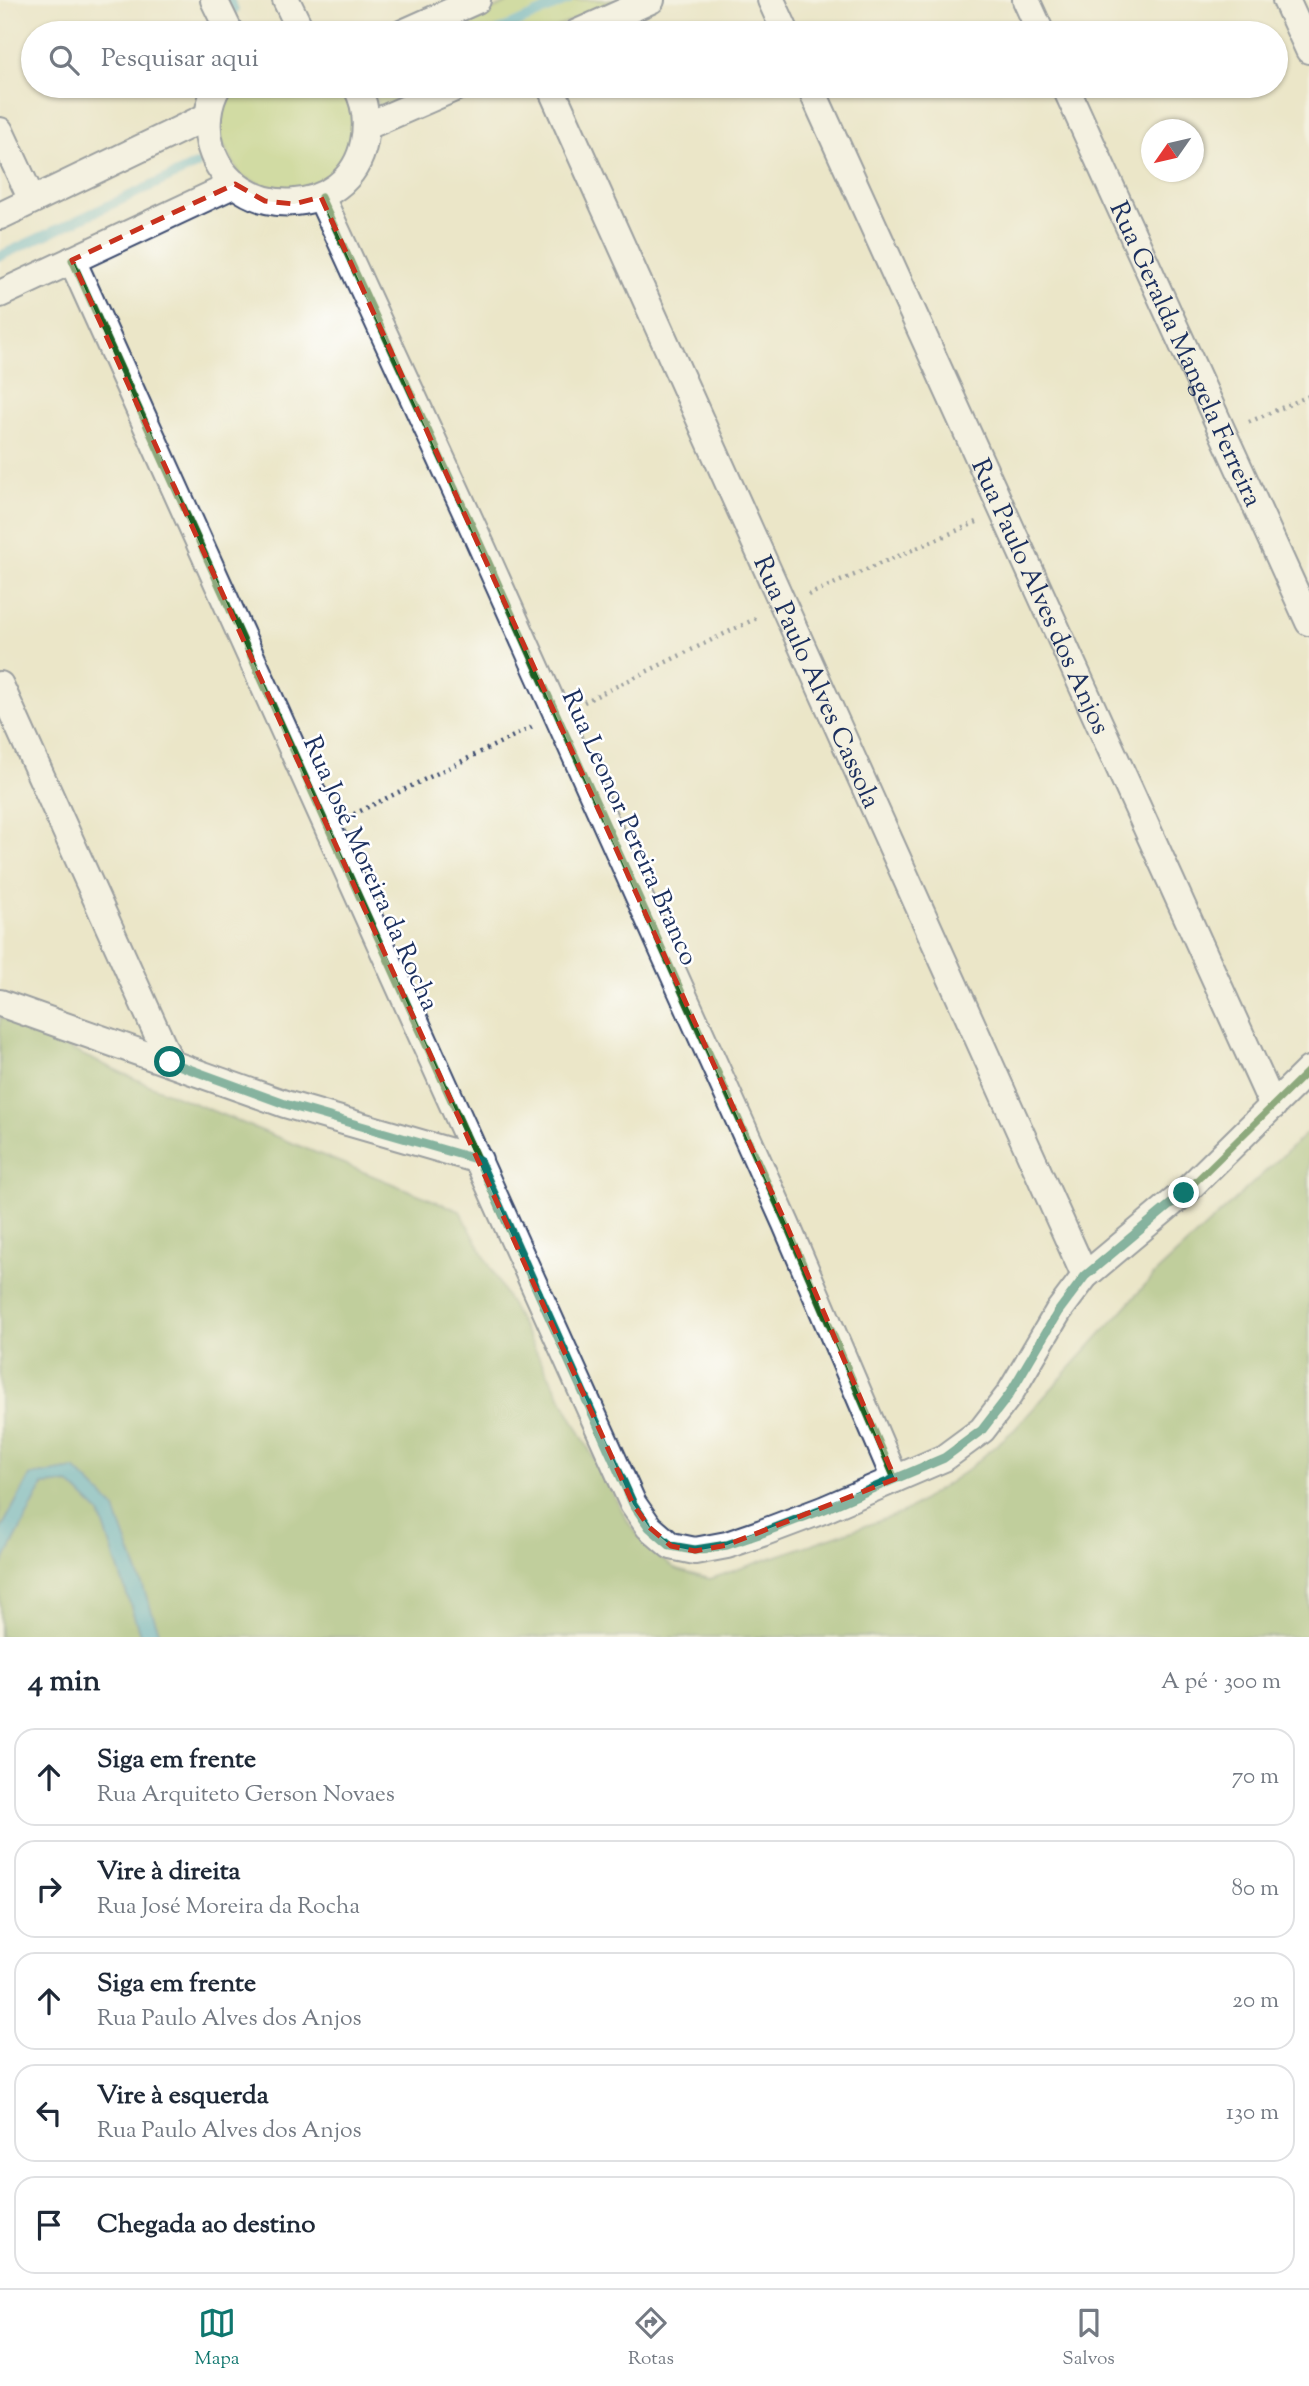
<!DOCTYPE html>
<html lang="pt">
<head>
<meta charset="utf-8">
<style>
  :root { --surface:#fff; --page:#f2f2f3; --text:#1f2937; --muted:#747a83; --line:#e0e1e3; --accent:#0f766e }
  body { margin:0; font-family:"Sorts Mill Goudy",serif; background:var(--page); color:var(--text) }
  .compass { position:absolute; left:1141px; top:119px; width:63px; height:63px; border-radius:50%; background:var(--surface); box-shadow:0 2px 5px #0004; rotate:236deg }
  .stop { position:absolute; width:21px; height:21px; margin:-16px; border:5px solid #0f766e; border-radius:50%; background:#fff }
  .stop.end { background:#0f766e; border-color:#fff; box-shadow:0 2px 7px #0008 }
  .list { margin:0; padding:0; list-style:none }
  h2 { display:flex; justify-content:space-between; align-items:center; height:91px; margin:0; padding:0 28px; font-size:30px }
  h2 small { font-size:23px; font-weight:400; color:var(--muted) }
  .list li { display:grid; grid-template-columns:46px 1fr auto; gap:21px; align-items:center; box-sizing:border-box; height:98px; margin:0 14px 14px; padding:0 14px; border:2px solid var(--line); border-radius:21px }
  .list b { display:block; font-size:26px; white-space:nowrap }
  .list p { margin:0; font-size:23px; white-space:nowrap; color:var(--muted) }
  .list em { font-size:23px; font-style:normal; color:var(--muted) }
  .icon { flex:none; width:38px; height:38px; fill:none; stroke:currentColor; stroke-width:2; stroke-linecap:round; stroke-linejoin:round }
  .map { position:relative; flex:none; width:1309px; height:1637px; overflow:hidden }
  .search { position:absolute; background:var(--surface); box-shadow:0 2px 5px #0004; left:21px; right:21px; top:21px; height:77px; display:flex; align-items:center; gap:18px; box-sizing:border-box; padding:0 24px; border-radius:38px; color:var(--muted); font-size:26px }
  .sheet { height:651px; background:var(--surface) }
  nav { display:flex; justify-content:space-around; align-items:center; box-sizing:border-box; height:98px; border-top:2px solid var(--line); background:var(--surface); font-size:19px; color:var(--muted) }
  nav a { display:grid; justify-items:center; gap:4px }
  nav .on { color:var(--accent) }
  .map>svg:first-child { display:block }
  .green { fill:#b2ce74; stroke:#667e69; stroke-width:2 }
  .forest { fill:#8db166; stroke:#547062; stroke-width:2 }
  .water { fill:#49aac8; stroke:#326c93; stroke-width:2 }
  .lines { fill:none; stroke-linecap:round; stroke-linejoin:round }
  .stream { stroke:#49aac8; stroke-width:10 }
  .minor-casing { stroke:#3a4a6e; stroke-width:30 }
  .path { stroke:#3a4a6e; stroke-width:4.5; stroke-dasharray:2 5; stroke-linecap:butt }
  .minor { stroke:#fff; stroke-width:26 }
  .cycleway-casing { stroke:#fff; stroke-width:11 }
  .cycleway { stroke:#1b5e20; stroke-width:7 }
  .route { stroke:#0f766e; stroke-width:9 }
  .marked { fill:none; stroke:#c8321e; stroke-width:5; stroke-dasharray:14 9; stroke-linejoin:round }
  .labels { text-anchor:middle; stroke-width:5; stroke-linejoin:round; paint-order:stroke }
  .street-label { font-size:26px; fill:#1b2f5e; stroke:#fff }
</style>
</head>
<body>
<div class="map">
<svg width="1309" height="1637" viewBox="0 0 1309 1637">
  <rect width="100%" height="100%" fill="#fff"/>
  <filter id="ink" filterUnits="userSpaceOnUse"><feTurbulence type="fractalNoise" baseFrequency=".0143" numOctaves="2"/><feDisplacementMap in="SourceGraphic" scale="14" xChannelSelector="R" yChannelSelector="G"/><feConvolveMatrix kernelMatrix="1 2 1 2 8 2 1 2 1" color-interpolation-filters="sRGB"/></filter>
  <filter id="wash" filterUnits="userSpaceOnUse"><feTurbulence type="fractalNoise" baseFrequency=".00686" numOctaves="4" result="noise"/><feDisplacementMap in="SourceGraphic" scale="28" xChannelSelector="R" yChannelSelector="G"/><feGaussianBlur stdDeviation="1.57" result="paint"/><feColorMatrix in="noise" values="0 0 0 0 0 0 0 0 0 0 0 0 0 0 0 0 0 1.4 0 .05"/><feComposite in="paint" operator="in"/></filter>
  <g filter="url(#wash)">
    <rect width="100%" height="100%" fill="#ebe6c8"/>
    <path class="green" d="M 514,0 L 618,0 L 544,33 L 440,33 Z
      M 228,86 L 344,86 L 356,124 L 342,166 L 325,182 L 281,193 L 241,176 L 218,136 L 224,90 Z
      M 370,86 L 427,86 L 380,107 Z"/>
    <path class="forest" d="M 0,1017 L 144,1083 L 460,1211 L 630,1525 L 653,1553 L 677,1570 L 710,1579 L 905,1512 L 966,1471 L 1015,1429 L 1156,1273 L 1309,1131 L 1309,1637 L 161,1637 L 114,1507 L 75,1469 L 30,1476 L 0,1531 Z
      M 69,1483 L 100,1513 L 141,1637 L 0,1637 L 0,1569 L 43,1485 Z"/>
    <path class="water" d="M 75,1469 L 114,1507 L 161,1637 L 141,1637 L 100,1513 L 69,1483 L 43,1485 L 0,1569 L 0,1531 L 30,1476 Z"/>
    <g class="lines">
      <path class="stream" d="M 229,0 L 234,10
        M 494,33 L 568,0
        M 0,256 L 196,165"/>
    </g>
  </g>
  <g filter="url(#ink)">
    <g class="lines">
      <g class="minor-casing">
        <g id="minor">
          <path d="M 214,0 L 230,33"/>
          <path d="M 286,0 L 302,33"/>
          <path d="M 771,0 L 786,33"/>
          <path d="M 1026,0 L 1041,33"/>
          <path d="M 1286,0 L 1309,50"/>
          <path d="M 403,33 L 477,0"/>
          <path d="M 577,33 L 651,0"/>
          <path d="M 218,86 C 207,104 205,128 211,148 C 234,223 349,220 364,142 C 368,122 366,104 356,86"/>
          <path id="s1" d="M 550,86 L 1085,1276"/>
          <path id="s2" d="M 810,86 L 1273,1106"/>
          <path id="s3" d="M 1065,86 L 1309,622"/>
          <path d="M 367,126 L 459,86"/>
          <path d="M 0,131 L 32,200"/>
          <path d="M 321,197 L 477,536 L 786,1224 L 895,1479"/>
          <path d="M 0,216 L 208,116"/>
          <path d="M 72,260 L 633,1504 L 649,1527 L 671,1546 L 695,1551 L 727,1545 L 762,1533 L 823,1510 L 944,1458 L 982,1430 L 1009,1395 L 1058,1312 L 1085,1276 L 1184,1193 L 1309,1070"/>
          <path d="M 0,294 L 235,184"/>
          <path d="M 0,685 L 170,1062"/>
          <path d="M 0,1003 L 285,1104 L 479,1160"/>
        </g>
      </g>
      <path class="path" d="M 1249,422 L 1309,396
        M 808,595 L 977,522
        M 584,702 L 759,617
        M 354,814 L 532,727"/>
      <use href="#minor" class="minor"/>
      <g class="cycleway-casing">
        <path id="cycleway" d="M 321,197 L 477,536 L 786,1224 L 895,1479
          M 72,260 L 633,1504 L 649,1527 L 671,1546 L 695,1551 L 727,1545 L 762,1533 L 823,1510 L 944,1458 L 982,1430 L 1009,1395 L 1058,1312 L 1085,1276 L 1184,1193 L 1309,1070"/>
      </g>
      <use href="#cycleway" class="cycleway"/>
    </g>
  </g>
  <g class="lines" filter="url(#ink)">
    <path class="route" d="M 170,1062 L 285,1104 L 479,1160 L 633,1504 L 649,1527 L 671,1546 L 695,1550 L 727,1545 L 762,1533 L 822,1510 L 944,1458 L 982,1430 L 1009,1395 L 1058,1312 L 1085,1276 L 1184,1193"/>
  </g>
  <path d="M0 0H1309V1637H0ZM 235,184 L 265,201 L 294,204 L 321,197 L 786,1224 L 895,1479 L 727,1545 L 695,1551 L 671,1546 L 649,1527 L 633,1504 L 72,260 Z" fill="#ebe6c8" fill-opacity=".55" fill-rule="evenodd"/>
  <path class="marked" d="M 235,184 L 265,201 L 294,204 L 321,197 L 786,1224 L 895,1479 L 727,1545 L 695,1551 L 671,1546 L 649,1527 L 633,1504 L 72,260 Z"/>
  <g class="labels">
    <g class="street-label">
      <text dy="9" stroke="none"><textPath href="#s3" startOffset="294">Rua Geralda Mangela Ferreira</textPath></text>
      <text dy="9" stroke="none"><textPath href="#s2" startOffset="560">Rua Paulo Alves dos Anjos</textPath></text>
      <text dy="9" stroke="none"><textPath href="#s1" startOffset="653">Rua Paulo Alves Cassola</textPath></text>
      <text transform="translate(631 827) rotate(66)" y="9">Rua Leonor Pereira Branco</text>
      <text transform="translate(372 873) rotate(66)" y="9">Rua José Moreira da Rocha</text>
    </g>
  </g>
</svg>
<svg class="compass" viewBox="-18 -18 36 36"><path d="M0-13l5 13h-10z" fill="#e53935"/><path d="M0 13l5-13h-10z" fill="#747a83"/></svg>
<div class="stop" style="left:170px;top:1062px"></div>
<div class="stop end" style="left:1184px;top:1193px"></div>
<div class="search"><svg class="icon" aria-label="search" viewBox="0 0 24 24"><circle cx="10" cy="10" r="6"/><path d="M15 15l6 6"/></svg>Pesquisar aqui</div>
</div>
<section class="sheet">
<h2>4 min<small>A pé · 300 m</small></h2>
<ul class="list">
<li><svg class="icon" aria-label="ahead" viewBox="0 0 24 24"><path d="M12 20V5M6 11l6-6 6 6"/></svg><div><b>Siga em frente</b><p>Rua Arquiteto Gerson Novaes</p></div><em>70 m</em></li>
<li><svg class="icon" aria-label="right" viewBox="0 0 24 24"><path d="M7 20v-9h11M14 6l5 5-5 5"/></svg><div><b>Vire à direita</b><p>Rua José Moreira da Rocha</p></div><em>80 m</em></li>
<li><svg class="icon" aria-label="ahead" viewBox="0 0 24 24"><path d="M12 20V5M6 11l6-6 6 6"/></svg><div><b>Siga em frente</b><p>Rua Paulo Alves dos Anjos</p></div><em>20 m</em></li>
<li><svg class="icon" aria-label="left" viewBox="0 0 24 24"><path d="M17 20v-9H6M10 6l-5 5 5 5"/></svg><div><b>Vire à esquerda</b><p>Rua Paulo Alves dos Anjos</p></div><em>130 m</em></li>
<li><svg class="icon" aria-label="arrive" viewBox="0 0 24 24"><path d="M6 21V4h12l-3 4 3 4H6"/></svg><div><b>Chegada ao destino</b></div></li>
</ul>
</section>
<nav>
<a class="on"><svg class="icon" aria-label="map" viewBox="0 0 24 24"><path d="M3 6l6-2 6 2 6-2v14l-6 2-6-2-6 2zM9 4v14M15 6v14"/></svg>Mapa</a>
<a><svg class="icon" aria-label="directions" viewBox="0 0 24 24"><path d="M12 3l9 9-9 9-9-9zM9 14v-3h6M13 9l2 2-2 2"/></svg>Rotas</a>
<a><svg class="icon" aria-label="saved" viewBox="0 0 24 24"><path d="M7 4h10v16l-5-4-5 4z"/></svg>Salvos</a>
</nav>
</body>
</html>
